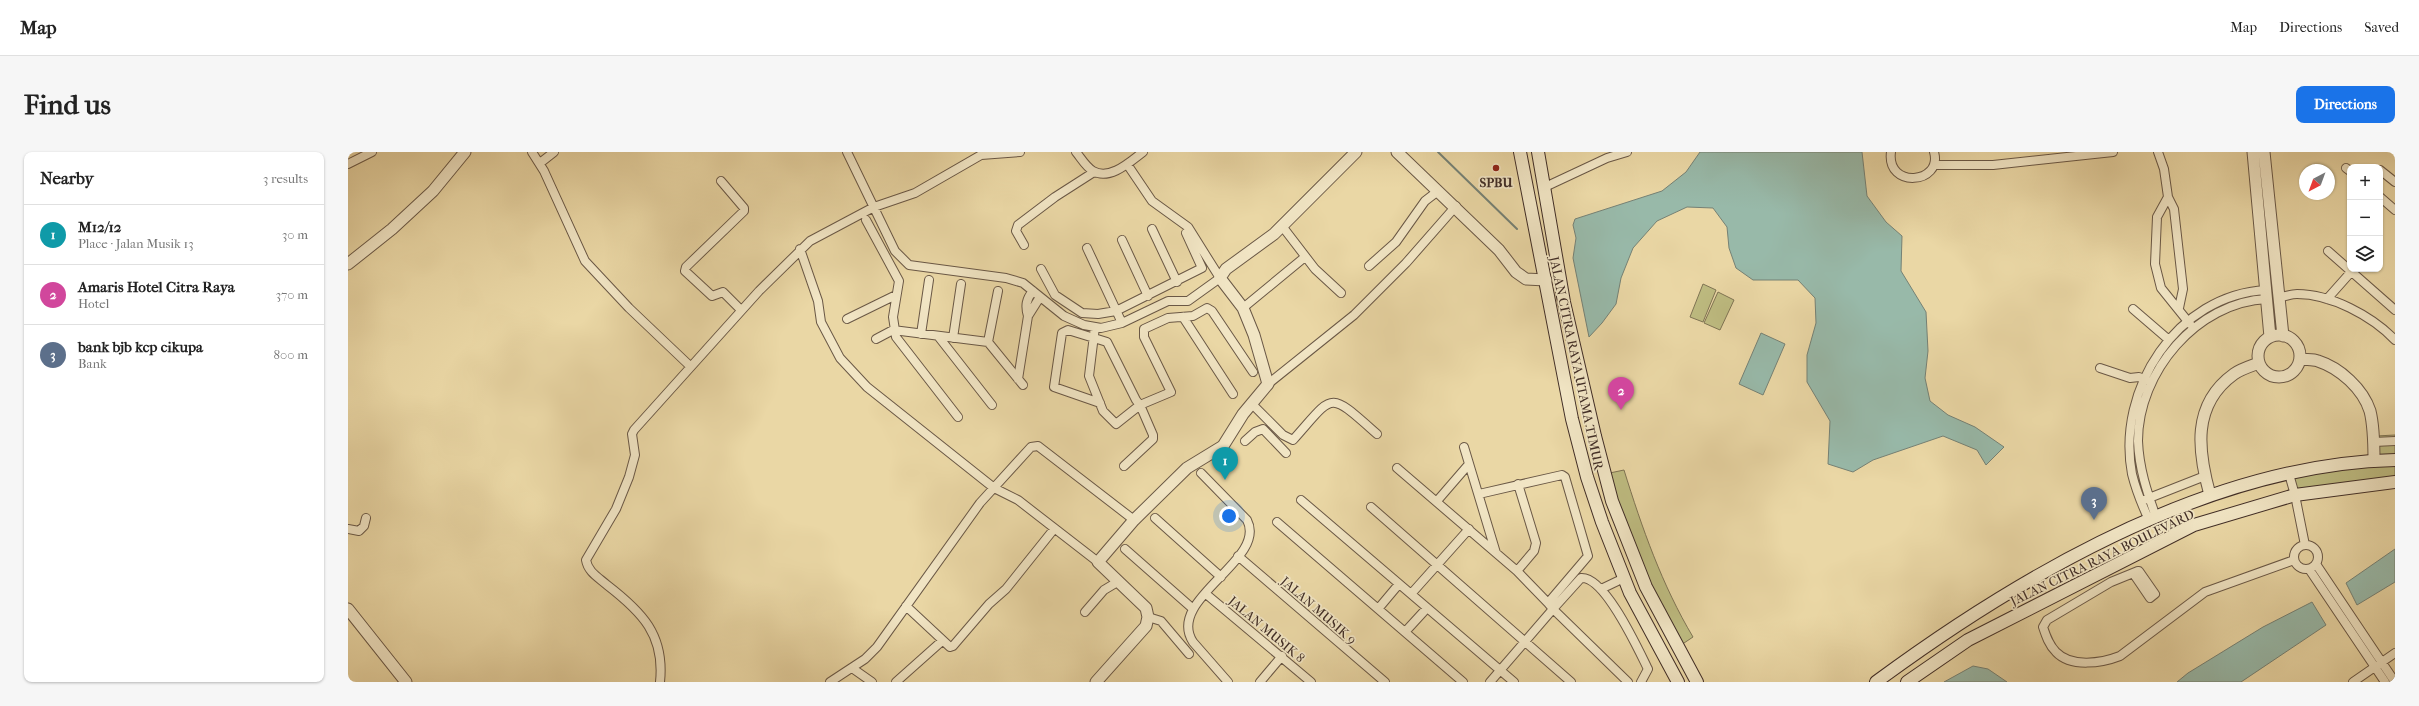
<!DOCTYPE html>
<html lang="en">
<head>
<meta charset="utf-8">
<style>
  :root { --surface:#fff; --page:#f6f6f6; --text:#222; --muted:#767676; --line:#e0e0e0; --accent:#1a73e8 }
  body { margin:0; font-family:"IM FELL French Canon",serif; background:var(--page); color:var(--text) }
  .controls { position:absolute; right:12px; top:12px; display:grid; overflow:hidden; border-radius:8px; box-shadow:0 1px 3px #0004 }
  .controls button { width:36px; height:36px; display:grid; place-items:center; padding:0; border:0; border-bottom:1px solid var(--line); background:var(--surface); color:var(--text); font:20px sans-serif }
  .compass { position:absolute; left:1951px; top:12px; width:36px; height:36px; border-radius:50%; background:var(--surface); box-shadow:0 1px 3px #0004; rotate:221deg }
  .you { position:absolute; left:881px; top:364px; width:14px; height:14px; margin:-10px; border:3px solid #fff; border-radius:50%; background:#1a73e8; box-shadow:0 0 0 6px #1a73e833 }
  .badge { display:grid; place-items:center; width:26px; height:26px; border-radius:50%; background:var(--accent); color:#fff; font-size:13px; font-weight:700 }
  .pin { position:absolute; translate:-50% -33px; filter:drop-shadow(0 1px 2px #0008) }
  .pin::after { content:''; position:absolute; top:21px; width:14px; height:12px; background:inherit; clip-path:polygon(0 0,100% 0,50% 100%) }
  .list { margin:0; padding:0; list-style:none }
  h2 { display:flex; justify-content:space-between; align-items:center; height:52px; margin:0; padding:0 16px; font-size:17px }
  h2 small { font-size:13px; font-weight:400; color:var(--muted) }
  .list li { display:grid; grid-template-columns:26px 1fr auto; gap:12px; align-items:center; box-sizing:border-box; height:60px; padding:0 16px; border-top:1px solid var(--line) }
  .list b { display:block; font-size:15px; white-space:nowrap }
  .list p { margin:0; font-size:13px; white-space:nowrap; color:var(--muted) }
  .list em { font-size:13px; font-style:normal; color:var(--muted) }
  .icon { flex:none; width:22px; height:22px; fill:none; stroke:currentColor; stroke-width:2; stroke-linecap:round; stroke-linejoin:round }
  .map { position:relative; flex:none; width:2047px; height:530px; overflow:hidden; border-radius:8px }
  header { display:flex; align-items:center; gap:24px; box-sizing:border-box; height:56px; padding:0 20px; background:var(--surface); border-bottom:1px solid var(--line) }
  header strong { font-size:19px }
  nav { display:flex; gap:22px; margin-inline-start:auto; font-size:14px }
  .intro { display:flex; align-items:center; justify-content:space-between; box-sizing:border-box; height:96px; padding:0 24px }
  h1 { margin:0; font-size:28px }
  .button { padding:10px 18px; border-radius:8px; background:var(--accent); color:#fff; font-size:14px; font-weight:700 }
  main { display:flex; gap:24px; padding:0 24px }
  aside { flex:1; background:var(--surface); border-radius:8px; box-shadow:0 1px 3px #0004 }
  .map>svg:first-child { display:block }
  .green { fill:#bebc81; stroke:#7f7454 }
  .water { fill:#98b9a9; stroke:#758175 }
  .lines { fill:none; stroke-linecap:round; stroke-linejoin:round }
  .stream { stroke:#758175; stroke-width:2 }
  .minor-casing { stroke:#6a5846; stroke-width:10 }
  .tertiary-casing { stroke:#6a5846; stroke-width:13 }
  .secondary-casing { stroke:#402d26; stroke-width:14 }
  .minor { stroke:#f1e5c4; stroke-width:8 }
  .tertiary { stroke:#f1e5c4; stroke-width:11 }
  .secondary { stroke:#f1e5c4; stroke-width:12 }
  .poi-dot { fill:#8f2418; stroke:#f1e5c4; stroke-width:1.5 }
  .labels { text-anchor:middle; stroke-width:3.5; stroke-linejoin:round; paint-order:stroke }
  .poi-label { font-size:13px; font-weight:bold; fill:#402d26; stroke:#f1e5c4 }
  .street-label { font-size:13px; fill:#402d26; stroke:#f1e5c4 }
</style>
</head>
<body>
<header>
<strong>Map</strong>
<nav><a>Map</a><a>Directions</a><a>Saved</a></nav>
</header>
<div class="intro"><h1>Find us</h1><a class="button">Directions</a></div>
<main>
<aside>
<h2>Nearby<small>3 results</small></h2>
<ul class="list">
<li><span class="badge" style="background:#0f9aa8">1</span><div><b>M12/12</b><p>Place · Jalan Musik 13</p></div><em>30 m</em></li>
<li><span class="badge" style="background:#d1479c">2</span><div><b>Amaris Hotel Citra Raya</b><p>Hotel</p></div><em>370 m</em></li>
<li><span class="badge" style="background:#5c6f8a">3</span><div><b>bank bjb kcp cikupa</b><p>Bank</p></div><em>800 m</em></li>
</ul>
</aside>
<div class="map">
<svg width="2047" height="530" viewBox="0 0 2047 530">
  <rect width="100%" height="100%" fill="#ead7a5"/>
  <filter id="stains"><feTurbulence type="fractalNoise" baseFrequency=".005" numOctaves="4"/><feColorMatrix values="0 0 0 0 .2 0 0 0 0 .09 0 0 0 0 .02 0 0 0 .5 -.17"/></filter>
  <radialGradient id="worn" r=".72"><stop offset=".6" stop-color="#630" stop-opacity="0"/><stop offset="1" stop-color="#630" stop-opacity=".3"/></radialGradient>
  <path class="green" d="M 1355,132 L 1368,138 L 1355,170 L 1342,165 Z
    M 1370,140 L 1386,148 L 1372,178 L 1356,171 Z
    M 2047,283 L 2047,307 L 2027,308 L 2028,284 Z
    M 2047,309 L 2047,330 L 1948,343 L 1940,321 Z
    M 1276,318 C 1294,376 1314,433 1345,485 L 1330,495 L 1298,435 L 1257,322 Z"/>
  <path class="water" d="M 1352,0 L 1514,0 L 1519,44 L 1538,70 L 1554,84 L 1553,119 L 1578,160 L 1580,199 L 1577,226 L 1582,249 L 1600,263 L 1627,275 L 1656,295 L 1638,313 L 1629,298 L 1595,284 L 1525,308 L 1505,320 L 1480,312 L 1482,269 L 1459,230 L 1459,203 L 1468,171 L 1467,146 L 1450,128 L 1405,128 L 1388,116 L 1381,96 L 1379,75 L 1365,56 L 1339,55 L 1309,69 L 1285,96 L 1273,126 L 1268,152 L 1254,171 L 1241,185 L 1225,106 L 1228,86 L 1225,73 L 1227,67 L 1314,39 L 1338,20 Z
    M 1413,181 L 1437,192 L 1415,243 L 1391,232 Z
    M 2047,397 L 2047,430 L 2009,453 L 1998,431 Z
    M 1964,450 L 1978,473 L 1893,530 L 1829,530 L 1840,521 L 1915,475 Z
    M 1625,514 L 1640,517 L 1659,530 L 1596,530 Z"/>
  <g class="lines">
    <path class="stream" d="M 1090,0 L 1169,77"/>
    <g class="minor-casing">
      <path id="minor" d="M 184,0 L 196,19 L 237,109 L 281,156 L 342,214
        M 499,0 L 547,99 L 561,113 L 658,126 L 675,131 L 716,164 L 736,173 L 753,176 L 774,171 L 820,149 L 840,149 L 872,126 L 840,75 L 804,49 L 779,12
        M 728,0 C 733,6 738,15 745,19 C 762,29 783,9 795,0
        M 1543,0 C 1538,37 1595,32 1586,0
        M 1810,0 L 1816,17 L 1820,45 L 1826,57 L 1835,137 L 1831,156
        M 192,11 L 206,0
        M 0,12 L 24,0
        M 1586,13 L 1645,13 L 1765,0
        M 1998,16 L 2002,19
        M 2032,18 L 2047,30
        M 373,29 L 396,56 L 396,59 L 338,115 L 337,119 L 364,144 L 375,140 L 393,158
        M 1197,35 L 1259,6 L 1279,0
        M 1820,45 L 1809,65 L 1807,112 L 1813,136 L 1842,172
        M 2032,45 L 2047,58
        M 518,68 L 551,129 L 545,165 L 548,185 L 610,265
        M 934,74 L 967,117 L 993,141
        M 804,77 L 829,130
        M 774,88 L 800,144
        M 676,93 L 668,79 L 670,73 L 707,45 L 746,20
        M 739,96 L 774,171
        M 452,97 L 470,149 L 473,170 L 492,206 L 519,235 L 646,336 L 670,348 L 750,410
        M 1980,99 L 2047,158
        M 1021,114 L 1048,90 L 1077,49 L 1090,39
        M 693,117 L 707,143 L 734,161 L 750,162 L 768,159 L 854,116 L 838,81
        M 1931,145 C 1936,145 1943,142 1949,142 C 1983,142 2024,164 2047,188
        M 1979,147 L 2003,120
        M 895,156 L 957,105
        M 1785,157 L 1821,188
        M 680,164 L 692,145
        M 835,165 L 885,242
        M 499,167 L 548,143
        M 747,175 L 741,224 L 755,259 L 768,272 L 792,253 L 823,240 L 796,185 L 796,177 L 820,166 L 845,164 L 859,156 L 864,159 L 905,220
        M 573,182 L 581,128
        M 590,184 L 644,253
        M 605,186 L 613,132
        M 528,187 L 545,178 L 640,190 L 675,233
        M 640,190 L 650,139
        M 1752,216 L 1782,226 L 1791,225 L 1798,228
        M 670,227 L 680,164 C 677,154 678,147 685,139
        M 920,232 L 1006,163 L 1058,111 L 1108,54
        M 752,251 L 706,235 L 714,181 L 720,178 L 759,190 L 788,248 L 792,253 L 805,283 L 805,287 L 776,314
        M 903,251 L 935,283 L 945,288 C 987,241 979,238 1029,282
        M 897,289 L 907,280 L 915,277 L 938,301
        M 2026,290 L 2047,289
        M 1116,295 L 1148,401
        M 1049,316 L 1169,419 L 1200,451
        M 853,321 L 899,368 C 920,408 817,447 845,490 L 880,530
        M 1941,322 L 1947,343 L 1957,393
        M 1131,342 L 1214,323 L 1217,325 L 1240,404 L 1200,451 L 1205,457 L 1142,530
        M 953,348 L 1166,530
        M 1796,348 L 1857,324
        M 1089,349 L 1121,312
        M 1023,355 L 1223,530
        M 1808,365 C 1799,340 1791,316 1790,289 C 1790,220 1849,150 1919,147
        M 807,366 L 873,425
        M 1801,368 C 1794,353 1788,338 1784,322 C 1768,237 1829,143 1918,138
        M 929,370 L 1115,530
        M 0,377 L 11,379 L 16,374 L 18,366
        M1946 405a12 12 0 1 1 24 0a12 12 0 1 1-24 0Z
        M 777,397 L 844,456
        M 890,404 L 1037,530
        M 1968,412 L 2047,530
        M 1961,417 L 2037,530
        M 1169,419 L 1186,399 L 1188,391 L 1170,332
        M 1785,421 L 1802,446 L 1807,442 L 1791,419 L 1790,419 L 1763,430 L 1699,468 L 1695,475 C 1698,484 1701,493 1708,500 C 1723,516 1754,511 1772,504 L 1857,440 L 1946,408
        M 1253,437 L 1276,426
        M 858,442 L 963,530
        M 1063,442 L 1121,377
        M 558,454 L 602,495 L 605,494 L 641,452 L 658,437 L 706,377
        M 1030,457 L 1051,432
        M 737,460 L 756,438 L 771,429
        M 800,465 L 813,469 L 841,502
        M 1057,480 L 1079,456
        M 504,516 L 524,530
        M 312,530 C 317,483 294,460 259,433 C 250,425 240,420 238,408 L 268,357 L 281,325 L 287,303 L 284,282 L 286,278 L 411,139 L 462,89 L 526,55 L 567,41 L 633,3 L 672,0
        M 482,530 L 517,507 L 529,495 L 632,351 L 683,295 L 690,294 L 786,368
        M 548,530 L 594,489
        M 912,530 L 934,504
        M 1280,530 L 1205,457 L 1233,426 C 1257,424 1290,497 1300,517 L 1293,530
        M 2005,530 L 2047,501"/>
    </g>
    <g class="tertiary-casing">
      <path id="tertiary" d="M 1049,0 L 1151,98 L 1168,120 L 1178,127 L 1198,128
        M 1905,0 L 1922,185
        M 1916,0 L 1935,184
        M 0,112 L 44,77 L 85,39 L 117,0
        M1910 204a21 21 0 1 1 42 0a21 21 0 1 1-42 0Z
        M 1952,207 C 1958,208 1965,207 1970,209 C 1992,216 2015,237 2022,259 C 2026,275 2026,293 2026,309
        M 1862,343 C 1850,300 1843,253 1886,222 C 1893,217 1903,214 1911,211
        M 0,457 L 58,530
        M 748,530 L 798,474 L 800,465 L 798,456 L 750,410 L 786,368 L 839,316 L 875,294 L 895,262 L 920,232 L 906,183 L 895,156 L 872,126 L 878,117 L 926,82 L 1008,0"/>
    </g>
    <g class="secondary-casing">
      <path id="secondary" d="M 1172,0 L 1224,267 L 1239,325 L 1254,370 L 1282,441 L 1330,530
        M 1190,0 L 1216,150 L 1247,284 L 1264,349 L 1298,435 L 1349,530
        M 1528,530 C 1673,423 1863,312 2047,308
        M 1559,530 L 1620,488 L 1846,373 L 1947,343 L 2047,330"/>
    </g>
    <use href="#minor" class="minor"/>
    <use href="#tertiary" class="tertiary"/>
    <use href="#secondary" class="secondary"/>
  </g>
  <circle class="poi-dot" cx="1148" cy="16" r="4"/>
  <g class="labels">
    <g class="poi-label">
      <text x="1148" y="35">SPBU</text>
    </g>
    <g class="street-label">
      <text transform="translate(1229 211) rotate(78)" y="5">JALAN CITRA RAYA UTAMA TIMUR</text>
      <text transform="translate(1754 405) rotate(-26)" y="5">JALAN CITRA RAYA BOULEVARD</text>
      <text transform="translate(971 458) rotate(41)" y="5">JALAN MUSIK 9</text>
      <text transform="translate(919 477) rotate(40)" y="5">JALAN MUSIK 8</text>
    </g>
  </g>
  <rect width="100%" height="100%" filter="url(#stains)"/>
  <rect width="100%" height="100%" fill="url(#worn)"/>
</svg>
<div class="controls">
<button>+</button>
<button>−</button>
<button><svg class="icon" aria-label="layers" viewBox="0 0 24 24"><path d="M12 4l9 5-9 5-9-5zM3 14l9 5 9-5"/></svg></button>
</div>
<svg class="compass" viewBox="-18 -18 36 36"><path d="M0-13l5 13h-10z" fill="#e53935"/><path d="M0 13l5-13h-10z" fill="#767676"/></svg>
<div class="you"></div>
<div class="pin badge" style="left:877px;top:328px;background:#0f9aa8">1</div>
<div class="pin badge" style="left:1273px;top:258px;background:#d1479c">2</div>
<div class="pin badge" style="left:1746px;top:368px;background:#5c6f8a">3</div>
</div>
</main>
</body>
</html>
